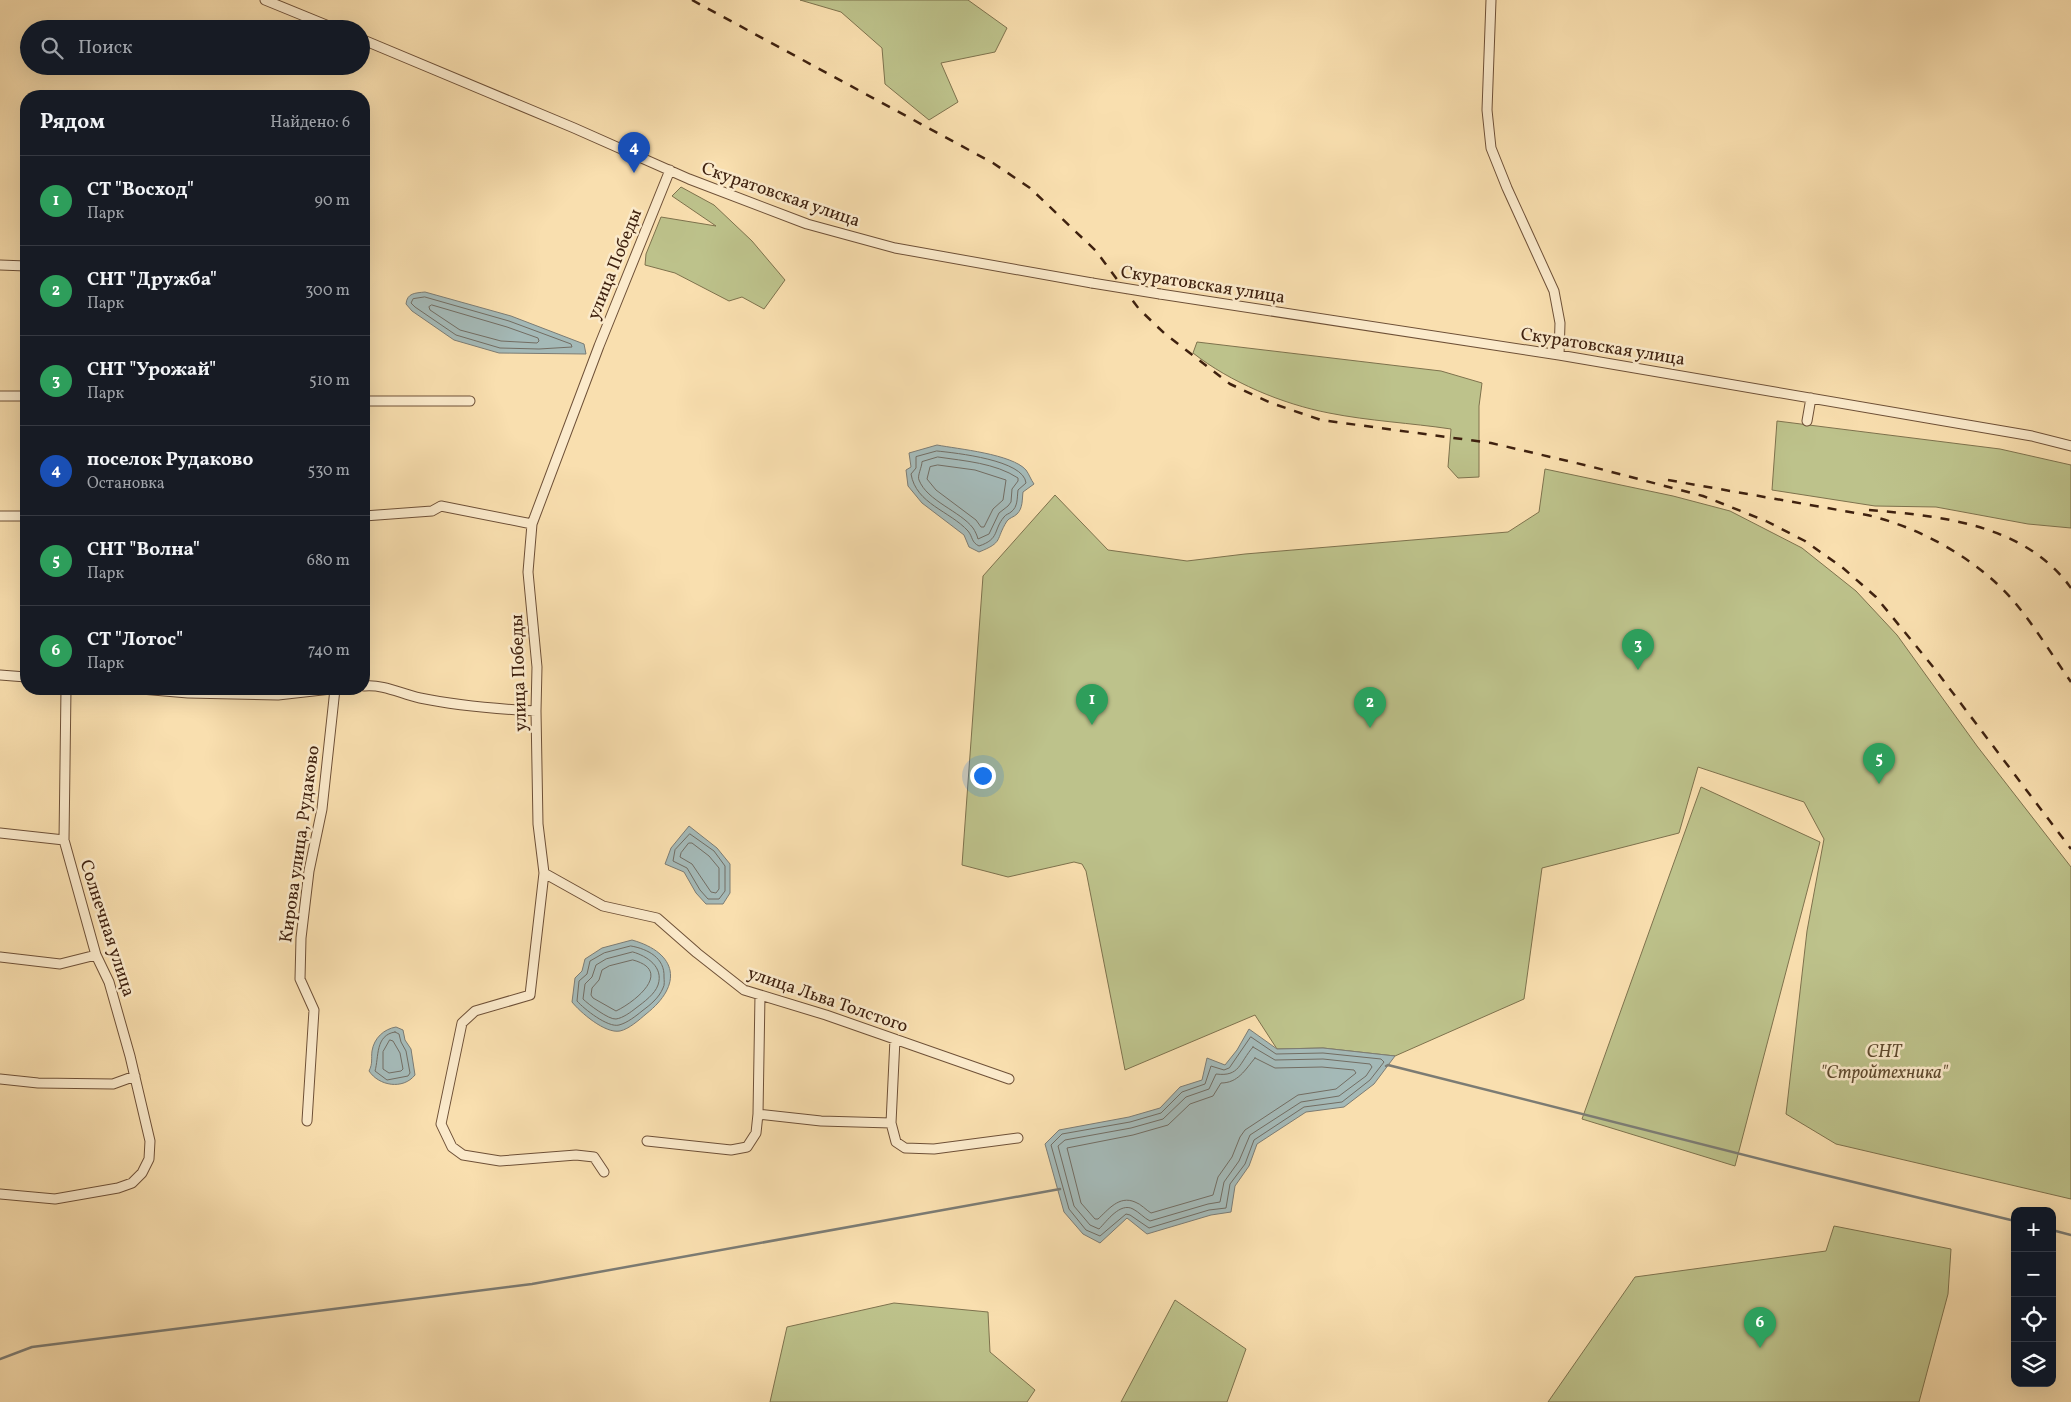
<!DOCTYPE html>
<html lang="ru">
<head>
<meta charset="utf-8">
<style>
  :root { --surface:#171b24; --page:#242831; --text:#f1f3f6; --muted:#9ea1a6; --line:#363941; --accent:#1a73e8 }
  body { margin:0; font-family:Vollkorn,serif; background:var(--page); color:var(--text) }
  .controls { position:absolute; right:15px; bottom:15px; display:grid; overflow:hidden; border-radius:10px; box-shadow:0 5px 20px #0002 }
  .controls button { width:45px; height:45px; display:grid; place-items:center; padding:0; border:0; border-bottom:1px solid var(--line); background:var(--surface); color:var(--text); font:25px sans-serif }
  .you { position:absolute; left:982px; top:775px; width:18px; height:18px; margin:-12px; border:4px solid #fff; border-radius:50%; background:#1a73e8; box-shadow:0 0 0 8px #1a73e833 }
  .badge { display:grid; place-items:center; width:32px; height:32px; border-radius:50%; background:var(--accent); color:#fff; font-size:16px; font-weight:700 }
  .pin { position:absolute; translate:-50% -41px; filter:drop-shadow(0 1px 2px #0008) }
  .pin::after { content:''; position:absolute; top:26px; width:18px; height:15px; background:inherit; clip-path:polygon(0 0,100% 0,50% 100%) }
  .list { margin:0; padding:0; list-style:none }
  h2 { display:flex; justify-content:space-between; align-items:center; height:65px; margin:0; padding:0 20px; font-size:21px }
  h2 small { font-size:16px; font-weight:400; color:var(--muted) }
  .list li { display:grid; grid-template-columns:32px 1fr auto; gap:15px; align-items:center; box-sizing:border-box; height:90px; padding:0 20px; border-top:1px solid var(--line) }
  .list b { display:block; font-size:19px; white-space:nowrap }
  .list p { margin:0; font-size:16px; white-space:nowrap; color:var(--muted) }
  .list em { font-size:16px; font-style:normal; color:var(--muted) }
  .icon { flex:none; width:28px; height:28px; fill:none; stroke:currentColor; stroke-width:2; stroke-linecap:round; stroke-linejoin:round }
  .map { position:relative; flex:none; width:2071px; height:1402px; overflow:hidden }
  .search { position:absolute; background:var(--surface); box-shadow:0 5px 20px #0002; left:20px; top:20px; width:350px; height:55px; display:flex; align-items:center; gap:12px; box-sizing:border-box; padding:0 18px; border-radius:28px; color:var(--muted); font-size:19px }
  .panel { position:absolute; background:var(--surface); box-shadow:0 5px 20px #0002; left:20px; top:90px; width:350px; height:605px; border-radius:20px }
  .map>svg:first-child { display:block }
  .green { fill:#bdc28b; stroke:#7e724d }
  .water { fill:#a4b9b7; stroke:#7c7c74 }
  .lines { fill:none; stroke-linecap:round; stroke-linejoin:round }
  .shore { stroke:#726d63; stroke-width:1 }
  .stream { stroke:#7c7c74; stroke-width:2.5 }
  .minor-casing { stroke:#6e5037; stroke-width:11 }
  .minor { stroke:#fbeacb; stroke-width:9 }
  .rail { stroke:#3f210f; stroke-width:2.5; stroke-dasharray:9 9; stroke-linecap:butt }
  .minor-bridge-casing { stroke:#6e5037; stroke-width:11; stroke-linecap:butt }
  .minor-bridge { stroke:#fbeacb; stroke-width:9 }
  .labels { text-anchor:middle; stroke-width:5; stroke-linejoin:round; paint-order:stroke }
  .street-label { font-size:18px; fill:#3f210f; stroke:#fbeacb }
  .park-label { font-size:18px; font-style:italic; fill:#5e492e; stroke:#fbeacb }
</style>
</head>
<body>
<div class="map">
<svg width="2071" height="1402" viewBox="0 0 2071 1402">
  <rect width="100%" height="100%" fill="#f9dfaf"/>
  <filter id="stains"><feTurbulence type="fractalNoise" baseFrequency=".004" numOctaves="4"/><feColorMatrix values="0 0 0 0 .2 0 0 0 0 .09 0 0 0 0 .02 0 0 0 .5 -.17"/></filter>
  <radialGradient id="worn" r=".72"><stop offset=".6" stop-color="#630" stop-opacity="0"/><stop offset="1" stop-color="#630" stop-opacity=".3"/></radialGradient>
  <path class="green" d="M 800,0 L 968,0 L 1007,28 L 995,52 L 941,63 L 958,102 L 929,120 L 885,84 L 882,48 L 841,12 Z
    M 681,187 L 714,205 L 752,241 L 785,280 L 764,309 L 742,297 L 729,301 L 675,273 L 645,265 L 646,254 L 661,217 L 716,226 L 672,196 Z
    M 1197,342 L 1441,371 L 1482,383 L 1479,406 L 1479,477 L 1458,478 L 1448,467 L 1451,429 C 1411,423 1369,421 1329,413 C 1282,404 1230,382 1193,353 Z
    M 1777,421 L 2000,449 L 2071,465 L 2071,528 L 2028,524 L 1936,507 L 1875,506 L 1772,490 Z
    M 1545,469 L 1673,496 L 1730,511 L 1802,548 L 1856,591 L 1897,635 L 1977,746 L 2071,867 L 2071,1199 L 1836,1144 L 1786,1114 L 1807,931 L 1824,839 L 1804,802 L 1698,767 L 1679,833 L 1542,868 L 1524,999 L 1395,1056 L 1323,1048 L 1277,1049 L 1255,1015 L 1125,1070 L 1086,871 L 1082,864 L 1074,862 L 1008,877 L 962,865 L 983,576 L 1055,495 L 1108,550 L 1187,561 L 1245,554 L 1508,532 L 1539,512 Z
    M 1701,787 L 1820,842 L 1735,1166 L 1582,1119 Z
    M 1834,1226 L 1951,1249 L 1948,1294 L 1919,1402 L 1548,1402 L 1635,1277 L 1826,1251 Z
    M 1175,1300 L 1246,1349 L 1227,1402 L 1121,1402 Z
    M 894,1303 L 988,1312 L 990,1352 L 1035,1390 L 1027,1402 L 770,1402 L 787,1327 Z"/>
  <path class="water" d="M 425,292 L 511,316 L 584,344 L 586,354 L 499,353 L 454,340 L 412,311 L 406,304 C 407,293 415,293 425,292 Z
    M 937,445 C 958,449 1012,454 1026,470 C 1029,474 1031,480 1034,484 L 1023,492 C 1022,500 1023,508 1017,514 C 1014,517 1009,518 1007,521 C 995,540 1004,542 979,552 L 969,547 L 964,535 L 922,503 L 908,486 L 906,470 L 911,467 L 909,453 Z
    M 689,826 L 717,848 L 730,864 L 730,893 L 723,904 L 706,904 L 696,893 L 684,872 L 665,864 L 671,848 Z
    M 632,940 C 678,953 683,985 646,1014 C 639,1020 629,1029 620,1031 C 605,1034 580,1012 572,1002 L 575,978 L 582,971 L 585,959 L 602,948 Z
    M 396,1027 L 403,1030 L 405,1040 L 411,1049 L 415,1075 C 403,1090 379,1086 369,1071 C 373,1063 371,1059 372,1051 C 374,1038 384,1029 396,1027 Z
    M 1249,1029 L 1277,1049 L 1323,1048 L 1395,1056 L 1374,1084 L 1344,1107 L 1306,1112 L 1257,1144 L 1249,1166 L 1235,1186 L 1231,1212 L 1211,1215 L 1147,1234 L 1127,1218 L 1100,1243 L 1083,1234 L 1064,1212 L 1045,1144 L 1059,1130 L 1129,1117 L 1160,1108 L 1180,1087 L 1202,1080 L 1207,1058 L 1225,1065 L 1237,1050 Z"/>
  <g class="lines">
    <path class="shore" d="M 425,297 L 509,321 L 571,344 L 572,347 L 539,349 L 500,348 L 456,335 L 415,307 L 411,303 L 413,299 Z
      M 432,305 L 507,327 L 538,338 L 539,341 L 537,343 L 501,341 L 460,330 L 430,310 L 429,307 Z
      M 937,451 C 956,453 1024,460 1026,483 L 1018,490 C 1017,498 1018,507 1011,512 C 1009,514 1006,514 1004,517 C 993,530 1000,539 979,546 C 971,542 973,537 968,531 C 950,511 916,504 911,474 L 916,468 L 916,457 Z
      M 938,457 C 965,461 995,463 1018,478 L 1018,481 L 1012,489 L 1011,502 L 1008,506 L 999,513 L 989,534 L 978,539 C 977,535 975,531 973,528 C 960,511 927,501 919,480 C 917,476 922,467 922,462 Z
      M 938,465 L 975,470 L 1006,480 L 1003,500 L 993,509 L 984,527 L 981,527 L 976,520 L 936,490 L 927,479 L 930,467 Z
      M 690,834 L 714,851 L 725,866 L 725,891 L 719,899 L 708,899 L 700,890 L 687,868 L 673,861 L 675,850 Z
      M 689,843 L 692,843 L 709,856 L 719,868 L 719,889 L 716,893 L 711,892 L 692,864 L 680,857 L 681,853 Z
      M 631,946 C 648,949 665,958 664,977 C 664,980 665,985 663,988 C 659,998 650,1005 642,1011 C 636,1016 627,1023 619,1025 C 608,1028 584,1009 577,1001 L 579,981 L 587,974 L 590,961 L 604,953 Z
      M 633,952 C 647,956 664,967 658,985 C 655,994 644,1002 636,1008 C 631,1012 623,1018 616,1019 C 609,1020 588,1004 583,999 L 585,984 L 592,977 L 596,965 L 606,959 Z
      M 633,960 C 674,971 635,1002 616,1011 L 593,998 L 591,995 L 592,988 L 599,980 L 602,970 L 609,966 Z
      M 395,1032 L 399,1034 L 401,1042 L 406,1051 L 410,1073 L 408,1076 L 387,1080 L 375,1071 C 379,1057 375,1035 395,1032 Z
      M 1251,1037 L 1276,1054 L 1323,1053 L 1381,1059 L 1384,1062 L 1370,1080 L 1342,1102 L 1304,1107 L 1254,1140 L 1245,1164 L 1230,1184 L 1226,1208 L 1209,1210 L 1149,1228 L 1130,1215 L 1126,1214 L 1100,1236 L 1086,1230 L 1069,1209 L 1051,1145 L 1062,1134 L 1130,1122 L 1161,1113 L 1182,1092 L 1205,1084 L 1211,1066 L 1224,1070 L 1229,1068 Z
      M 390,1040 L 393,1041 L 400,1053 L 403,1069 L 401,1071 L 389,1073 L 383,1069 L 383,1052 Z
      M 1253,1047 L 1275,1060 L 1323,1059 L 1370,1064 L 1372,1067 L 1366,1076 L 1339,1096 L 1301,1102 L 1250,1135 L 1239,1161 L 1224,1182 L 1220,1202 L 1208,1204 L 1150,1221 C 1144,1218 1139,1212 1133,1209 C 1120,1202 1107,1221 1099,1229 L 1090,1225 L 1074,1206 L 1058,1146 L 1065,1140 L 1131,1128 L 1163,1119 L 1186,1097 L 1209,1089 L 1216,1074 C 1240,1077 1239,1063 1253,1047 Z
      M 1255,1058 L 1275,1068 L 1322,1067 L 1354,1070 L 1356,1073 L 1336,1089 L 1298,1095 L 1245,1130 L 1240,1137 L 1232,1157 L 1218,1177 L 1213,1195 L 1151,1213 C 1146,1210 1141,1204 1135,1202 C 1119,1195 1108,1210 1098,1219 L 1095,1219 L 1081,1203 L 1067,1148 L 1133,1135 L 1168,1125 L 1190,1104 L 1213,1096 L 1221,1083 C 1238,1083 1245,1070 1255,1058 Z"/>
    <path class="stream" d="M 1386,1066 L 1388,1065 L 1808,1171 L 2015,1221
      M 2052,1230 L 2071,1235
      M 0,1359 L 32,1347 L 532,1284 L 1060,1189"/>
    <g class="minor-casing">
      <path id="minor" d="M 265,0 L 336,29
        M 1491,0 L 1487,110 L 1491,148 L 1507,188 L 1554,291 L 1560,323 L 1559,355
        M 361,39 L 574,128 L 689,179 L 807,224 L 895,248 L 1092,283
        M 0,265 L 26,266
        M 1160,294 L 1559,355 L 2032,436 L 2071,446
        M 0,396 L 26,396
        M 364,401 L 470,401
        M 1807,421 L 1811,398
        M 0,516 L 26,516
        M 364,516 L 432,511 L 441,506 L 532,524
        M 0,675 L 26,677
        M 364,686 C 384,684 401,694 420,698 C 458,706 497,709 536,711
        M 141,689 L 188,693 L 278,695 L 331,689
        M 0,833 L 64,840
        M 544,873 L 603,906 L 657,918 L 697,953 L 744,990 L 826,1015 L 1009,1079
        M 0,957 L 60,964 L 96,955
        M 895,1039 L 891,1123 L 896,1142 L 905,1148 L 934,1149 L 1018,1138
        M 0,1079 L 38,1083 L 113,1084 L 135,1076
        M 758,1114 L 760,995
        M 307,1121 L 314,1010 L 300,979 L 301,938 L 309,871 L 322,809 L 335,689
        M 647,1141 L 731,1150 L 747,1147 L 756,1133 L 758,1114 L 821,1121 L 891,1123
        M 604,1172 L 594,1157 L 576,1155 L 500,1161 L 463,1155 L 452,1147 L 441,1124 L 462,1023 L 475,1011 L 530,995 L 544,873 L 538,824 L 536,711 L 537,667 L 528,572 L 532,524 L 599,346 L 670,170
        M 0,1194 L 55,1199 L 118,1188 L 132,1183 L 142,1173 L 149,1159 L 150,1141 L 130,1056 L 109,982 L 96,955 L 64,840 L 66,689"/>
    </g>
    <use href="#minor" class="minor"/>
    <path class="rail" d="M 692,0 L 993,163 L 1030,188 L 1096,251 L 1139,309 L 1164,333 L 1230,384 L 1271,403 L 1321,420 L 1491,443 L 1589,466 L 1703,496 L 1766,521 L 1805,541 L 1843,568 L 1876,597 L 1934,668 L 2071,849
      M 1668,480 L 1867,515 C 1919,527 1975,558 2011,598 C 2032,622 2052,655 2071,682
      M 1869,510 C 1941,516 2025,524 2071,588"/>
    <g class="minor-bridge-casing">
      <path id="minor-bridge" d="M 1092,283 L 1160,294"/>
    </g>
    <use href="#minor-bridge" class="minor-bridge"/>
  </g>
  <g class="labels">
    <g class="street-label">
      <text transform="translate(781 194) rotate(19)" y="6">Скуратовская улица</text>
      <text transform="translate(614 264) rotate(-68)" y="6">улица Победы</text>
      <text transform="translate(1203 284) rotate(9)" y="6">Скуратовская улица</text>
      <text transform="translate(1603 346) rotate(9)" y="6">Скуратовская улица</text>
      <text transform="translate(518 673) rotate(-92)" y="6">улица Победы</text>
      <text transform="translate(299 844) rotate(-82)" y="6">Кирова улица, Рудаково</text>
      <text transform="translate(108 928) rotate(72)" y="6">Солнечная улица</text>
      <text transform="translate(828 999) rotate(19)" y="6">улица Льва Толстого</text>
    </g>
    <g class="park-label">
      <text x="1884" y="1057">СНТ<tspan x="1884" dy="21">"Стройтехника"</tspan></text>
    </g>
  </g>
  <rect width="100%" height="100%" filter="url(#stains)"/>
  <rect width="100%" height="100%" fill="url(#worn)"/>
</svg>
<div class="controls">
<button>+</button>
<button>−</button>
<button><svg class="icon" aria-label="locate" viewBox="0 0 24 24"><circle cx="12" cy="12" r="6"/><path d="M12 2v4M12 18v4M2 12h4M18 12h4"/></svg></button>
<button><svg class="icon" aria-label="layers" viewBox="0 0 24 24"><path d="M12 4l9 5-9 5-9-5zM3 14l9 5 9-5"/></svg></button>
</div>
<div class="you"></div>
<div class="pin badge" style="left:1092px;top:725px;background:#2e9e5b">1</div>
<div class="pin badge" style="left:1370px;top:728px;background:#2e9e5b">2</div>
<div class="pin badge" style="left:1638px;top:670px;background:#2e9e5b">3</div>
<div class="pin badge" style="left:634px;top:173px;background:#1a4fb4">4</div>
<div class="pin badge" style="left:1879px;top:784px;background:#2e9e5b">5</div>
<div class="pin badge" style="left:1760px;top:1348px;background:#2e9e5b">6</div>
<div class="search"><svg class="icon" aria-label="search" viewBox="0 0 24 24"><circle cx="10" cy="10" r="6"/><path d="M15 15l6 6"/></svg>Поиск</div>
<section class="panel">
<h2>Рядом<small>Найдено: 6</small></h2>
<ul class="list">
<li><span class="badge" style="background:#2e9e5b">1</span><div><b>СТ &quot;Восход&quot;</b><p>Парк</p></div><em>90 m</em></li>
<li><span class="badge" style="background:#2e9e5b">2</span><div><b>СНТ &quot;Дружба&quot;</b><p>Парк</p></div><em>300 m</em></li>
<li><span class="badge" style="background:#2e9e5b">3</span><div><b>СНТ &quot;Урожай&quot;</b><p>Парк</p></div><em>510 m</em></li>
<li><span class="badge" style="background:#1a4fb4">4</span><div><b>поселок Рудаково</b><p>Остановка</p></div><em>530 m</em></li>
<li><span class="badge" style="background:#2e9e5b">5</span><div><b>СНТ &quot;Волна&quot;</b><p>Парк</p></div><em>680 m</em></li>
<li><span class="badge" style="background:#2e9e5b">6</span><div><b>СТ &quot;Лотос&quot;</b><p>Парк</p></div><em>740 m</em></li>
</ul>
</section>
</div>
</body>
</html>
